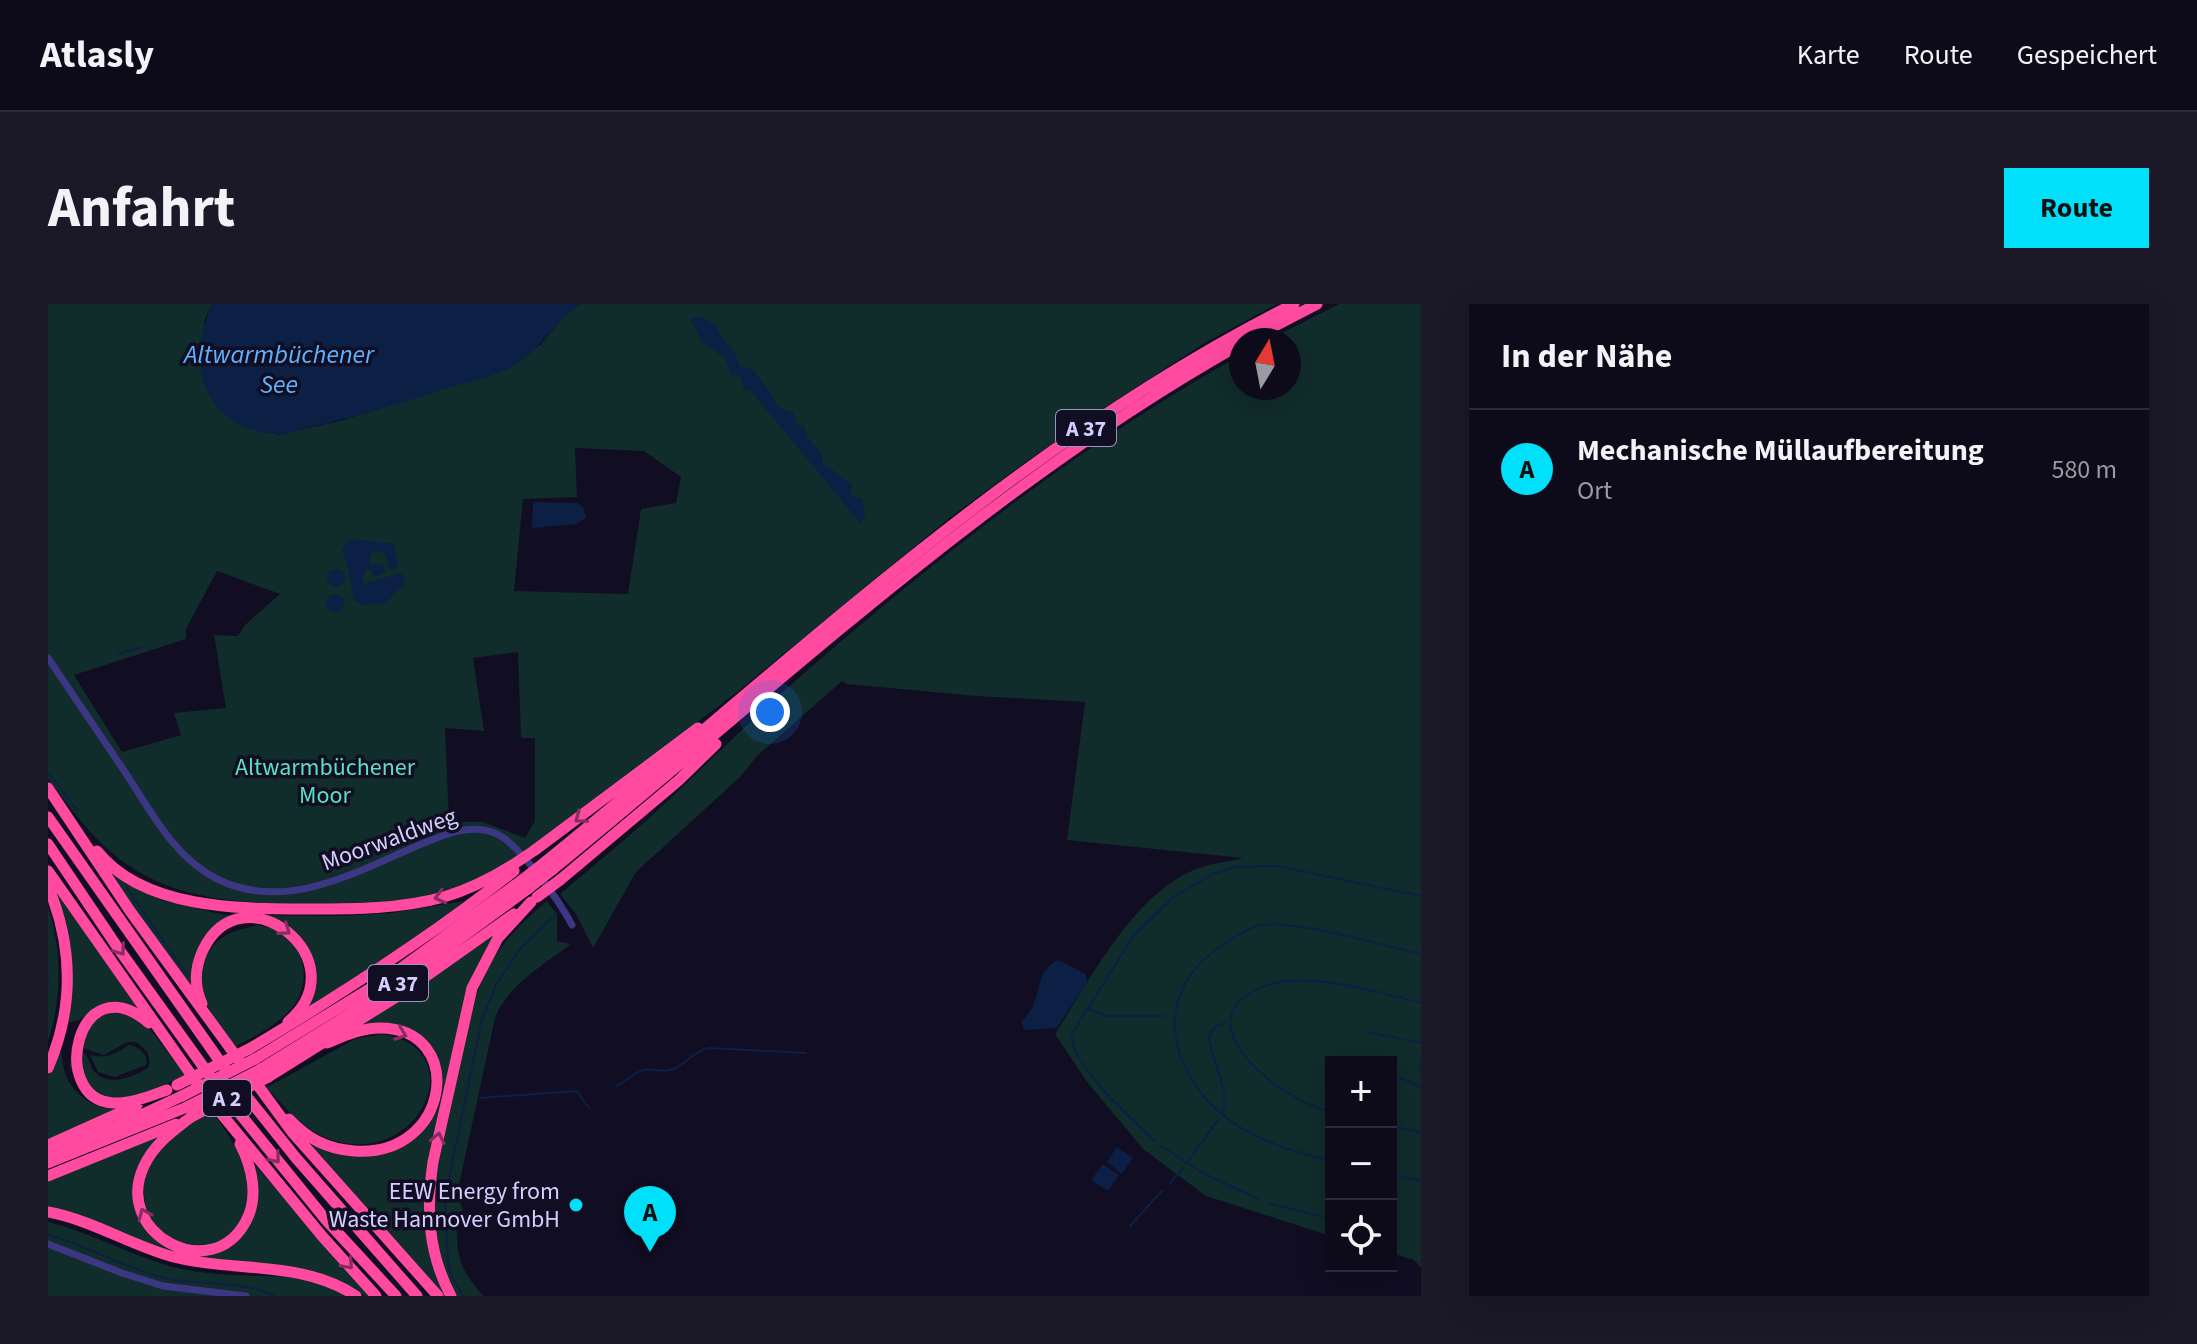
<!DOCTYPE html>
<html lang="de">
<head>
<meta charset="utf-8">
<style>
  :root { --surface:#0d0a1a; --page:#1b1827; --text:#f1f3f6; --muted:#9a9aa2; --line:#2d2b39; --accent:#00e0fa }
  body { margin:0; font-family:"Source Sans 3",sans-serif; background:var(--page); color:var(--text) }
  .controls { position:absolute; right:24px; bottom:24px; display:grid; overflow:hidden; border-radius:0px; box-shadow:0 8px 32px #0002 }
  .controls button { width:72px; height:72px; display:grid; place-items:center; padding:0; border:0; border-bottom:2px solid var(--line); background:var(--surface); color:var(--text); font:40px sans-serif }
  .compass { position:absolute; left:1181px; top:24px; width:72px; height:72px; border-radius:50%; background:var(--surface); box-shadow:0 8px 32px #0002; rotate:10deg }
  .you { position:absolute; left:722px; top:408px; width:28px; height:28px; margin:-20px; border:6px solid #fff; border-radius:50%; background:#1a73e8; box-shadow:0 0 0 12px #1a73e833 }
  .badge { display:grid; place-items:center; width:52px; height:52px; border-radius:50%; background:var(--accent); color:#111; font-size:26px; font-weight:700 }
  .pin { position:absolute; translate:-50% -66px; filter:drop-shadow(0 2px 4px #0008) }
  .pin::after { content:''; position:absolute; top:42px; width:28px; height:24px; background:inherit; clip-path:polygon(0 0,100% 0,50% 100%) }
  .list { margin:0; padding:0; list-style:none }
  h2 { display:flex; justify-content:space-between; align-items:center; height:104px; margin:0; padding:0 32px; font-size:34px }
  h2 small { font-size:26px; font-weight:400; color:var(--muted) }
  .list li { display:grid; grid-template-columns:52px 1fr auto; gap:24px; align-items:center; box-sizing:border-box; height:120px; padding:0 32px; border-top:2px solid var(--line) }
  .list b { display:block; font-size:30px; white-space:nowrap }
  .list p { margin:0; font-size:26px; white-space:nowrap; color:var(--muted) }
  .list em { font-size:26px; font-style:normal; color:var(--muted) }
  .icon { flex:none; width:44px; height:44px; fill:none; stroke:currentColor; stroke-width:2; stroke-linecap:round; stroke-linejoin:round }
  .map { position:relative; flex:none; width:1373px; height:992px; overflow:hidden; border-radius:0px }
  header { display:flex; align-items:center; gap:48px; box-sizing:border-box; height:112px; padding:0 40px; background:var(--surface); border-bottom:2px solid var(--line) }
  header strong { font-size:38px }
  nav { display:flex; gap:44px; margin-inline-start:auto; font-size:28px }
  .intro { display:flex; align-items:center; justify-content:space-between; box-sizing:border-box; height:192px; padding:0 48px }
  h1 { margin:0; font-size:56px }
  .button { padding:20px 36px; border-radius:0px; background:var(--accent); color:#111; font-size:28px; font-weight:700 }
  main { display:flex; gap:48px; padding:0 48px }
  aside { flex:1; background:var(--surface); border-radius:0px; box-shadow:0 8px 32px #0002 }
  .map>svg:first-child { display:block }
  .green { fill:#102c2b; fill-rule:evenodd }
  .water { fill:#0b2044 }
  .lines { fill:none; stroke-linecap:round; stroke-linejoin:round }
  .stream { stroke:#0b2044; stroke-width:2 }
  .minor { stroke:#3b3782; stroke-width:7 }
  .highway { stroke:#ff4aa0; stroke-width:11 }
  .highway-bridge { stroke:#ff4aa0; stroke-width:11 }
  .oneway { stroke:#882c61 }
  .poi-dot { fill:#00e0fa; stroke:#110d22; stroke-width:3 }
  .labels { text-anchor:middle; stroke-width:7; stroke-linejoin:round; paint-order:stroke }
  .shield { fill:#110d22; stroke:#9a95bd; stroke-width:2 }
  .shield-label { font-size:22px; font-weight:bold; fill:#d4cfff }
  .park-label { font-size:24px; fill:#59e1bf; stroke:#110d22 }
  .street-label { font-size:24px; fill:#d4cfff; stroke:#110d22 }
  .poi-label { font-size:24px; fill:#d4cfff; stroke:#110d22; text-anchor:end }
  .water-label { font-size:26px; font-style:italic; fill:#5db3ff; stroke:#110d22 }
</style>
</head>
<body>
<header>
<strong>Atlasly</strong>
<nav><a>Karte</a><a>Route</a><a>Gespeichert</a></nav>
</header>
<div class="intro"><h1>Anfahrt</h1><a class="button">Route</a></div>
<main>
<div class="map">
<svg width="1373" height="992" viewBox="0 0 1373 992">
  <rect width="100%" height="100%" fill="#110d22"/>
  <path class="green" d="M 0,0 L 164,0 L 156,18 L 229,131 L 292,117 L 462,64 L 493,40 L 519,8 L 533,0 L 1229,0 L 1155,40 L 1042,113 L 975,160 L 904,212 L 688,389 L 462,559 C 440,570 418,583 395,589 C 352,600 311,600 267,600 C 196,600 121,598 64,549 C 43,532 17,497 0,475 ZM 527,144 L 596,147 L 633,173 L 628,199 L 593,205 L 580,290 L 466,287 L 475,195 L 529,193 ZM 169,267 L 232,290 L 196,322 L 190,332 L 166,331 L 178,404 L 126,409 L 133,431 L 74,448 L 26,371 L 138,335 L 138,325 ZM 470,348 L 473,434 L 487,434 L 487,517 L 477,534 L 435,518 L 401,518 L 397,424 L 436,427 L 425,354 Z
    M 1291,0 L 1373,0 L 1373,964 L 1366,956 L 1343,949 L 1343,758 L 1283,758 L 1283,932 L 1158,892 L 1095,845 L 1039,778 L 1007,730 C 1042,676 1085,591 1146,566 C 1161,559 1179,558 1195,554 L 1019,536 L 1037,398 L 928,392 L 799,380 L 794,377 L 710,451 L 691,474 L 588,568 L 545,644 L 528,610 L 512,590 C 550,558 589,526 626,491 C 665,454 704,415 745,379 C 884,257 1031,141 1193,51 L 1193,84 L 1241,84 L 1241,36 L 1220,36 Z
    M 54,561 L 112,596 L 177,611 L 291,612 L 344,609 L 417,597 L 295,685 L 260,706 C 267,680 270,641 242,625 C 232,618 217,616 206,612 L 163,630 L 147,693 Z
    M 4,579 L 97,712 L 45,707 L 31,716 L 20,719 C 28,670 22,626 4,579 Z
    M 499,597 L 509,611 L 509,637 L 523,640 C 496,661 460,680 447,714 L 411,881 L 410,893 L 415,906 L 408,914 C 410,953 409,961 435,992 L 407,992 C 399,970 388,946 385,922 C 380,873 397,818 408,771 C 417,734 423,694 442,660 C 457,634 477,616 499,597 Z
    M 0,603 C 14,644 14,696 0,737 Z
    M 210,621 C 217,623 227,624 233,628 C 259,645 263,681 244,704 C 229,721 208,732 188,742 C 180,732 171,723 165,712 C 151,689 148,656 170,637 C 181,627 196,625 210,621 Z
    M 455,621 L 434,654 L 378,890 L 401,992 L 393,992 L 259,839 L 260,837 L 301,850 L 371,830 C 401,801 403,771 374,741 C 368,736 362,728 355,724 C 342,717 325,721 311,723 Z
    M 70,708 L 98,720 L 137,771 L 121,779 L 121,781 L 91,794 L 63,797 L 28,776 L 22,763 L 23,749 C 28,747 31,745 36,749 C 41,753 42,761 45,766 C 59,784 85,773 100,764 C 105,753 97,743 87,738 L 79,738 L 56,751 L 25,741 C 24,716 51,711 70,708 Z
    M 333,730 C 433,744 365,880 268,829 C 249,819 234,799 218,784 L 307,735 Z
    M 81,741 C 90,742 101,750 98,761 L 67,773 L 50,768 L 42,751 C 59,755 67,750 81,741 Z
    M 13,746 C 14,751 14,759 16,765 C 22,790 46,806 71,805 L 0,836 L 0,772 Z
    M 165,809 C 189,841 224,897 182,930 C 173,937 161,944 148,943 C 131,943 117,933 107,920 C 83,888 101,847 133,825 C 143,818 154,814 165,809 Z
    M 110,833 L 91,867 L 96,921 L 145,950 L 196,927 L 206,860 L 323,992 L 317,992 L 296,980 L 120,948 L 0,905 L 0,877 Z
    M 0,918 C 42,928 80,950 121,962 C 162,973 208,971 250,973 C 268,974 285,984 301,992 L 0,992 Z"/>
  <path class="water" d="M 164,0 L 533,0 C 505,17 491,50 461,64 C 444,73 422,77 403,83 C 357,97 311,113 263,123 C 253,126 239,131 228,130 C 155,125 138,59 164,0 Z
    M 652,13 L 668,21 C 673,39 686,40 691,61 L 705,66 C 711,74 727,94 729,102 L 745,109 L 749,121 L 757,123 L 759,134 L 774,150 L 775,162 L 782,164 L 804,181 L 802,188 L 805,192 L 814,195 L 817,213 L 813,220 L 703,87 L 696,85 L 692,73 L 682,69 L 677,54 L 653,37 L 642,14 Z
    M 485,198 L 530,199 L 535,203 L 538,213 L 529,220 L 484,224 Z
    M 304,235 L 346,240 L 350,262 L 342,267 L 337,249 L 325,247 L 321,254 L 322,260 L 334,260 L 338,268 L 327,272 L 322,266 L 318,266 L 314,275 L 317,280 L 352,269 L 357,272 L 355,284 L 349,287 L 337,300 L 315,301 L 306,296 L 299,260 L 293,244 Z
    M279 274a9 9 0 1 1 18 0a9 9 0 1 1-18 0Z
    M278 299a9 9 0 1 1 18 0a9 9 0 1 1-18 0Z
    M 1010,656 L 1038,670 L 1039,678 L 1009,724 L 976,726 L 973,718 C 977,713 982,708 985,702 C 992,685 990,665 1010,656 Z
    M 1069,843 L 1085,854 L 1074,870 L 1059,858 Z
    M 1055,860 L 1071,871 L 1060,887 L 1043,876 Z"/>
  <g class="lines">
    <path class="stream" d="M 70,350 L 94,343
      M 0,468 L 29,506
      M 78,583 L 138,669
      M 0,671 L 0,676
      M 1040,705 L 1059,712 L 1117,712
      M 1320,728 L 1373,739
      M 1314,756 L 1317,758
      M 1372,766 L 1373,763
      M 1343,770 L 1373,783
      M 568,782 C 579,778 585,768 596,766 C 604,764 613,768 622,766 C 635,764 642,749 660,744 L 758,749
      M 432,794 L 529,787 L 541,804
      M 1283,808 C 1231,796 1124,712 1223,680 C 1261,668 1334,689 1373,699
      M 1174,809 C 1184,790 1162,755 1161,732 L 1168,722 L 1177,719
      M 1343,822 L 1373,828
      M 1107,837 C 1083,815 1026,764 1023,731 L 1086,631 L 1127,592 L 1165,570 L 1186,563 L 1229,562 L 1373,592
      M 1114,842 L 1153,868 L 1212,896
      M 1283,857 C 1244,848 1197,833 1168,805 C 1115,755 1109,682 1175,641 C 1186,634 1198,624 1212,621 C 1245,615 1337,642 1373,650
      M 1138,860 L 1170,816
      M 1343,871 L 1373,877
      M 1122,879 L 1135,864
      M 1220,899 L 1283,915
      M 1082,922 L 1114,887
      M 0,931 C 40,942 76,964 117,974 C 151,982 197,976 227,992
      M 415,992 L 403,970 L 400,958 L 397,893 L 434,715 L 448,681 L 472,645 L 509,609"/>
    <path class="minor" d="M 0,354 C 25,391 50,428 75,465 C 101,504 125,553 169,575 C 238,609 308,568 371,541 C 395,531 421,519 447,529 C 470,538 512,598 524,621
      M 0,940 L 74,969 L 115,982 L 198,992"/>
    <path class="highway" d="M 1200,36 L 1269,0
      M 0,484 L 82,607 L 193,759
      M 0,513 L 178,766
      M 0,540 L 70,644 L 162,772
      M 487,546 L 650,424
      M 49,547 C 96,606 194,605 262,605 C 307,605 352,605 396,593 C 420,586 442,575 463,562
      M 497,558 C 738,363 966,140 1246,0
      M 504,566 C 728,384 940,182 1193,40
      M 0,567 L 149,779
      M 512,576 L 630,477 L 668,440
      M 0,582 C 25,642 26,704 0,764
      M 154,700 C 146,682 147,663 155,646 C 194,564 313,656 240,718
      M 101,719 C 29,658 0,795 65,799 C 83,800 102,792 119,786
      M 201,745 C 294,690 382,633 466,567
      M 207,755 L 341,673 L 474,576
      M 213,765 L 347,682 L 481,584
      M 203,772 L 244,828 L 390,992
      M 220,773 L 353,690 L 466,610
      M 188,779 L 248,854 L 369,992
      M 175,789 L 278,916 L 348,992
      M 162,796 L 274,932 L 328,992
      M 143,813 C 125,827 106,840 96,862 C 64,930 164,982 198,917 C 211,893 204,863 192,840
      M 241,815 C 260,835 279,845 306,847 C 403,854 419,724 332,724 C 313,724 296,732 279,739
      M 0,841 L 89,801
      M 0,848 L 65,824 L 134,792
      M 0,859 L 139,803
      M 0,872 L 128,820
      M 0,908 C 43,916 81,940 122,952 C 184,969 253,955 308,992
      M 403,992 C 380,949 378,905 385,858 L 424,684 L 450,634 L 483,598"/>
    <path class="highway-bridge" d="M 463,562 L 487,546
      M 474,576 L 497,558
      M 481,584 L 504,566
      M 489,593 L 512,576
      M 129,781 L 201,745
      M 134,792 L 207,755
      M 139,803 L 213,765
      M 143,813 L 220,773"/>
  </g>
  <defs><path id="oneway-chevron" d="M-2-3.5L2.5 0L-2 3.5" fill="none" stroke-width="1.6" stroke-linecap="round" stroke-linejoin="round" transform="scale(2)"/></defs>
  <g class="oneway">
    <use href="#oneway-chevron" transform="translate(532 514) rotate(143)"/>
    <use href="#oneway-chevron" transform="translate(392 593) rotate(165)"/>
    <use href="#oneway-chevron" transform="translate(237 626) rotate(35)"/>
    <use href="#oneway-chevron" transform="translate(72 646) rotate(55)"/>
    <use href="#oneway-chevron" transform="translate(353 730) rotate(21)"/>
    <use href="#oneway-chevron" transform="translate(390 834) rotate(-78)"/>
    <use href="#oneway-chevron" transform="translate(227 854) rotate(51)"/>
    <use href="#oneway-chevron" transform="translate(96 910) rotate(-113)"/>
    <use href="#oneway-chevron" transform="translate(300 960) rotate(48)"/>
  </g>
  <circle class="poi-dot" cx="528" cy="901" r="8"/>
  <g class="labels">
    <g class="shield">
      <rect x="1008" y="106" width="60" height="36" rx="6"/>
      <rect x="320" y="661" width="60" height="36" rx="6"/>
      <rect x="155" y="776" width="48" height="36" rx="6"/>
    </g>
    <g class="shield-label">
      <text x="1038" y="132">A 37</text>
      <text x="350" y="687">A 37</text>
      <text x="179" y="802">A 2</text>
    </g>
    <g class="park-label">
      <text x="277" y="471">Altwarmbüchener<tspan x="277" dy="28">Moor</tspan></text>
    </g>
    <g class="street-label">
      <text transform="translate(341 535) rotate(-20)" y="8">Moorwaldweg</text>
    </g>
    <g class="poi-label">
      <text x="512" y="895">EEW Energy from<tspan x="512" dy="28">Waste Hannover GmbH</tspan></text>
    </g>
    <g class="water-label">
      <text x="231" y="59">Altwarmbüchener<tspan x="231" dy="30">See</tspan></text>
    </g>
  </g>
</svg>
<div class="controls">
<button>+</button>
<button>−</button>
<button><svg class="icon" aria-label="locate" viewBox="0 0 24 24"><circle cx="12" cy="12" r="6"/><path d="M12 2v4M12 18v4M2 12h4M18 12h4"/></svg></button>
</div>
<svg class="compass" viewBox="-18 -18 36 36"><path d="M0-13l5 13h-10z" fill="#e53935"/><path d="M0 13l5-13h-10z" fill="#9a9aa2"/></svg>
<div class="you"></div>
<div class="pin badge" style="left:602px;top:948px">A</div>
</div>
<aside>
<h2>In der Nähe<small></small></h2>
<ul class="list">
<li><span class="badge">A</span><div><b>Mechanische Müllaufbereitung</b><p>Ort</p></div><em>580 m</em></li>
</ul>
</aside>
</main>
</body>
</html>
